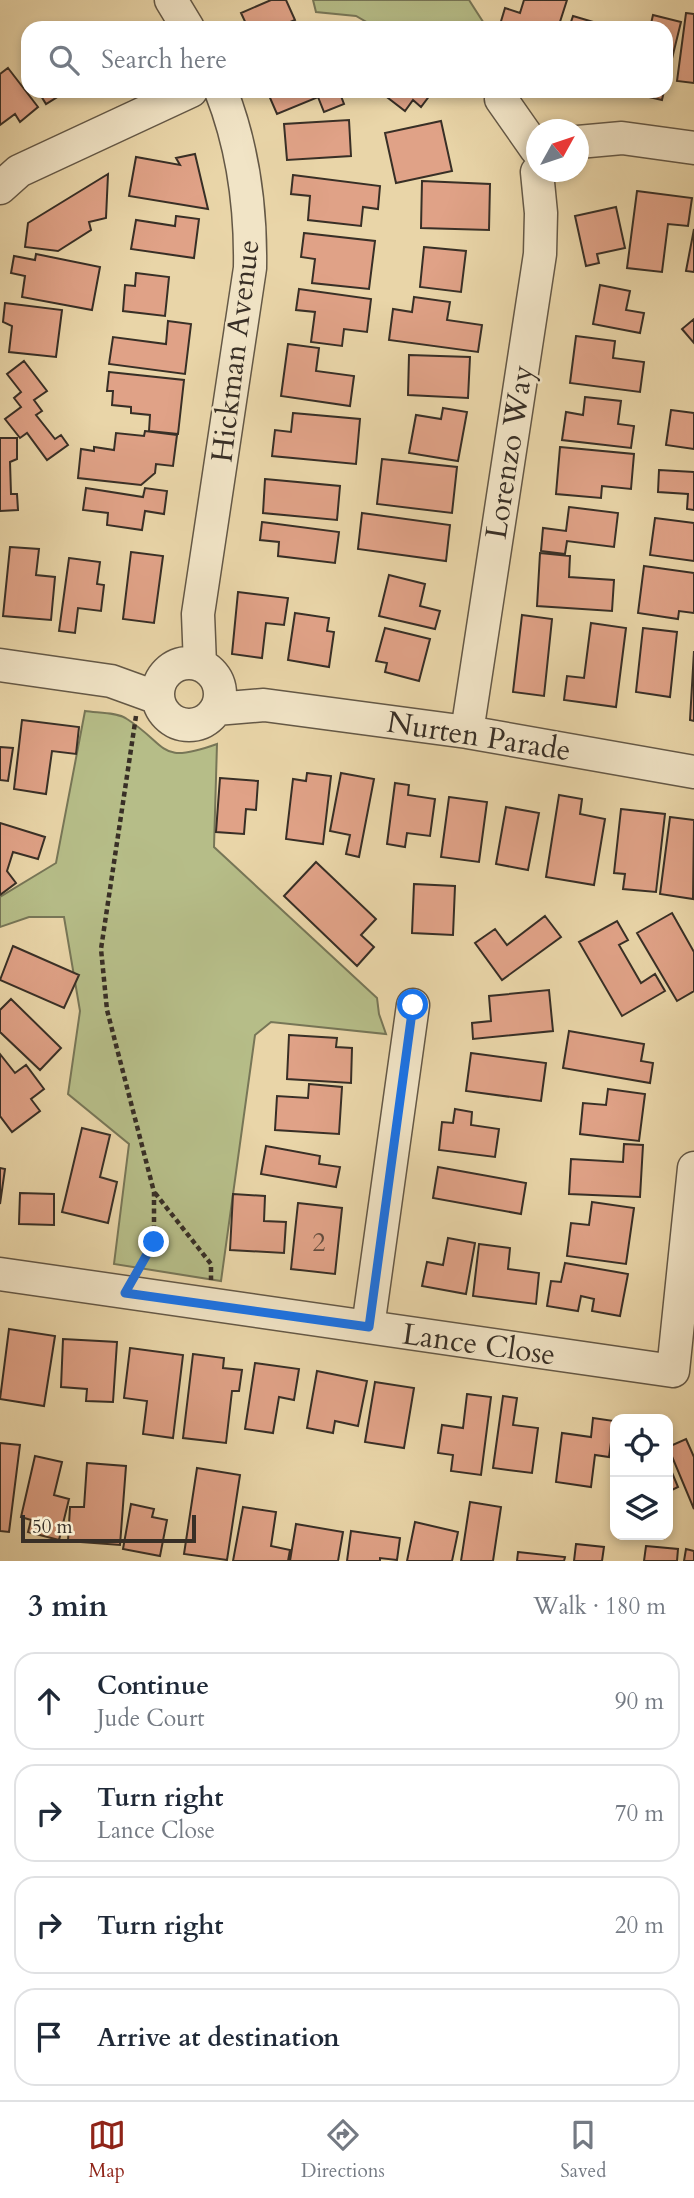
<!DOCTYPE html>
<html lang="en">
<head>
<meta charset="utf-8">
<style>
  :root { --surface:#fff; --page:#f6f6f7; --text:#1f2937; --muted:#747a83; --line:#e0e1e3; --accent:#8f2418 }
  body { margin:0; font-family:Cardo,serif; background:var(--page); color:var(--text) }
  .controls { position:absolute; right:21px; bottom:21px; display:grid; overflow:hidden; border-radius:14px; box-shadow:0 4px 10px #0003 }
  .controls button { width:63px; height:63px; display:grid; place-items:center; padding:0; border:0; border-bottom:2px solid var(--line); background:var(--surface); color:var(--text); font:35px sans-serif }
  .compass { position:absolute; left:526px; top:119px; width:63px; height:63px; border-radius:50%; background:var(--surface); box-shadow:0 4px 10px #0003; rotate:50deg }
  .scale { position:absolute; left:21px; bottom:18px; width:175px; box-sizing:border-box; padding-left:7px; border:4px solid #382f26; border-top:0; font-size:19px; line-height:24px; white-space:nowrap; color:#382f26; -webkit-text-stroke:5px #f1e4c6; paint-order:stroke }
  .stop { position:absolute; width:21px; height:21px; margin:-16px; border:5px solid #1a73e8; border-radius:50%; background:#fff }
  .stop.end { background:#1a73e8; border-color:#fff; box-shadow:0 2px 7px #0008 }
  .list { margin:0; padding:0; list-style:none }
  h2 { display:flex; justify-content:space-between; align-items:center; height:91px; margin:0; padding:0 28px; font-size:30px }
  h2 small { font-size:23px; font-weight:400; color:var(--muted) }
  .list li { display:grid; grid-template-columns:46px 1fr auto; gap:21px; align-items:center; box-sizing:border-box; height:98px; margin:0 14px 14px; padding:0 14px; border:2px solid var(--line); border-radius:21px }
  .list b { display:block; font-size:26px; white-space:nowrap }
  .list p { margin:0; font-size:23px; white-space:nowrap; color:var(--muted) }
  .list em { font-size:23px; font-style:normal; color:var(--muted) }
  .icon { flex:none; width:38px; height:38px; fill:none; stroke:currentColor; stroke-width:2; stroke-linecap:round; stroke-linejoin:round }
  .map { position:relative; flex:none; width:694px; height:1561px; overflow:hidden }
  .search { position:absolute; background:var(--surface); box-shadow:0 4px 10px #0003; left:21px; right:21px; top:21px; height:77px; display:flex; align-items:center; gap:18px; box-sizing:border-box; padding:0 24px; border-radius:21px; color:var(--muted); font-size:26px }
  .sheet { height:539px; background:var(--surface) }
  nav { display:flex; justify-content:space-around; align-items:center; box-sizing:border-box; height:98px; border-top:2px solid var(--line); background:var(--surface); font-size:19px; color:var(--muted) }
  nav a { display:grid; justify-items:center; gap:4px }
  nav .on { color:var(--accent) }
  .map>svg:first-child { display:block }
  .green { fill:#b6bd88; stroke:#777657; stroke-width:2 }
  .building { fill:#e0a287; stroke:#382f26; stroke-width:2 }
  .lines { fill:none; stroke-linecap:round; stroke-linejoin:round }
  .minor-casing { stroke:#645846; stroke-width:35 }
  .path { stroke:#382f26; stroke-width:4.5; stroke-dasharray:5 3.5; stroke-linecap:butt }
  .minor { stroke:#f1e4c6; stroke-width:32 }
  .route { stroke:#1a73e8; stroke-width:9 }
  .labels { text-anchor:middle; stroke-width:5; stroke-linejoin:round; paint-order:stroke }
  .number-label { font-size:26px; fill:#624c3e }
  .street-label { font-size:30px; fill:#382f26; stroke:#f1e4c6 }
</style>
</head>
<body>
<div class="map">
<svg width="694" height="1561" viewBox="0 0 694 1561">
  <rect width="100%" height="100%" fill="#e9d5a8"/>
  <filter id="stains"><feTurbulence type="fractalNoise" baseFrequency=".00286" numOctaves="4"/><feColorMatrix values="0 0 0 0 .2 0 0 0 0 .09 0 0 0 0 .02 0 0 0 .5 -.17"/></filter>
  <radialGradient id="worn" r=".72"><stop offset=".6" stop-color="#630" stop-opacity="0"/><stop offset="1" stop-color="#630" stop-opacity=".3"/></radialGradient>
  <path class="green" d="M 313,0 L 469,0 L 487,28 L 377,28 L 356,16 L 316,12 Z
    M 85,711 C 97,713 117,712 127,719 C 170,747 158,765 217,744 L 214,847 L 377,998 L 379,1014 L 386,1034 L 271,1022 L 255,1035 L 221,1281 L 114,1264 L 129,1144 L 68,1094 L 80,1011 L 64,917 L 29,917 L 0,927 L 0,897 L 56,863 Z"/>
  <path class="building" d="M 271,0 L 286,0 L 295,20 L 283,25 L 285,28 L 248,28 L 241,13 Z
    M 524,0 L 567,0 L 558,28 L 499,28 L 505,8 L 520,13 Z
    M 686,13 L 694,14 L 694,83 L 677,81 Z
    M 653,15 L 681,22 L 666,83 L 666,28 L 650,28 Z
    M 573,16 L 607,26 L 607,28 L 569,28 Z
    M 8,68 L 38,107 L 20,122 L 15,114 L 0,125 L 0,74 Z
    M 38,91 L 67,91 L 46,104 Z
    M 267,91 L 339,91 L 344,104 L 324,112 L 318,97 L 277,114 Z
    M 379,91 L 433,91 L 421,107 L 413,100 L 405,111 Z
    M 636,91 L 664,91 L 662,100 L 636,94 Z
    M 349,120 L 351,156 L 287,160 L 284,124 Z
    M 441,121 L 452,171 L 396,183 L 385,133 Z
    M 195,154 L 208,209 L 129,196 L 136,157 L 180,165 L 176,158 Z
    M 108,174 L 106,218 L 89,222 L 91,230 L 58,251 L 25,247 L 28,223 Z
    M 293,175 L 380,186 L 378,209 L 363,207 L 361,226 L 308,220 L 310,196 L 291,194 Z
    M 422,181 L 490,184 L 489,230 L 421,228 Z
    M 637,191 L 692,198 L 688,226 L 668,224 L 662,272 L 627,268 Z
    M 616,207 L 625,248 L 597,254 L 599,263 L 586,266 L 575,216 Z
    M 176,216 L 199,219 L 194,258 L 131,249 L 136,220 L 175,226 Z
    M 694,229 L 694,272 L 686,271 Z
    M 304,233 L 375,241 L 369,289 L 312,283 L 315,259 L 301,257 Z
    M 424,247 L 466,251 L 461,292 L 420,287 Z
    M 36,254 L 100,267 L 92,310 L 22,297 L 25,276 L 11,273 L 14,256 L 35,260 Z
    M 136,273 L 169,277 L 165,316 L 123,311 L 125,285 L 135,286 Z
    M 600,285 L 630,291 L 626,310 L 644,313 L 640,333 L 593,324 Z
    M 299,289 L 371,299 L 367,332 L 344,329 L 342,346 L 311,342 L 315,312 L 296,310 Z
    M 414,297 L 450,302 L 447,320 L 482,325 L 478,352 L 389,340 L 393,309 L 412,312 Z
    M 5,303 L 62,310 L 56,357 L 9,352 L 12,326 L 3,322 Z
    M 694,319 L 694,343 L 682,329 Z
    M 168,321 L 191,324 L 185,374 L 109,364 L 113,337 L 166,344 Z
    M 576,336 L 615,341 L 613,358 L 644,362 L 640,392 L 570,383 Z
    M 288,344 L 319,348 L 316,371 L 354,376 L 350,406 L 281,396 Z
    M 409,355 L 470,357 L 468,398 L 408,395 Z
    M 24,361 L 47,391 L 34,400 L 42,411 L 36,415 L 55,439 L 61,435 L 68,445 L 47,460 L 27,433 L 20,438 L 5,419 L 21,407 L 14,398 L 21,392 L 7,374 Z
    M 109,372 L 184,380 L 178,434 L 149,431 L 150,415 L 131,413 L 131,407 L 112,405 L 113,391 L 107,391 Z
    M 585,397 L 621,401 L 618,424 L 634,426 L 631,448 L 562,440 L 566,412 L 583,415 Z
    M 443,408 L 467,412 L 458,461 L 409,453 L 416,415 L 441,419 Z
    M 671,410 L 694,413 L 694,449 L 666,445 Z
    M 293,413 L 360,419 L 356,464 L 272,456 L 275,430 L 291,432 Z
    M 145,431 L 177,435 L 173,466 L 156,464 L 155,473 L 141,485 L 78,478 L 81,449 L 94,451 L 94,447 L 114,450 L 116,433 L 144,436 Z
    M 0,438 L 17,438 L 17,459 L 10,462 L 11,494 L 17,494 L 18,510 L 0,511 Z
    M 560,447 L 634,454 L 631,489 L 602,486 L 601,498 L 556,494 Z
    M 382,459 L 457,467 L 452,513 L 377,504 Z
    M 659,470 L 694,472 L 694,510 L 687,509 L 688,494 L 658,492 Z
    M 265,479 L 340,486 L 337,520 L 263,513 Z
    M 86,488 L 143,497 L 145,488 L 167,491 L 164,514 L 145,511 L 142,530 L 107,525 L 108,513 L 83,510 Z
    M 569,507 L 618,513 L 614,547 L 567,541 L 565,554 L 541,551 L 543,528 L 566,531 Z
    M 362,513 L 450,525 L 446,561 L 358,549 Z
    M 655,518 L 694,523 L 694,561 L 650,555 Z
    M 262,522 L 339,532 L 335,563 L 278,556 L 279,542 L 260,540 Z
    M 10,547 L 39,549 L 36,575 L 55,577 L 51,620 L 3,616 Z
    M 131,552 L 163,556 L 154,623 L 123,619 Z
    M 540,553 L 570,556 L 569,577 L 614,580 L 612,611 L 537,606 Z
    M 69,558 L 100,562 L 97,584 L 104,585 L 101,611 L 78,608 L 75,633 L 59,631 Z
    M 644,566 L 694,573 L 694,613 L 679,611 L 678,619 L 638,613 Z
    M 389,575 L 425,584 L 420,606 L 440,611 L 435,629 L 379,616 Z
    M 238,592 L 288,598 L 284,625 L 266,623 L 262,658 L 232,654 Z
    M 295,613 L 329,618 L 327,631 L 334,632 L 329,667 L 288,660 Z
    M 522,615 L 552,619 L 544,696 L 513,692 Z
    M 591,623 L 626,628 L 616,707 L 564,700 L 567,676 L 584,678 Z
    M 385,628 L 430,639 L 419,681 L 385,672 L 387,663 L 376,661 Z
    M 643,628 L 677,632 L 670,697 L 636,692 Z
    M 694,651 L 694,721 L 690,720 Z
    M 22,720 L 79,727 L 76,754 L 52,751 L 46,794 L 14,789 Z
    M 0,747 L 13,748 L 8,781 L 0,780 Z
    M 307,773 L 331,776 L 323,844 L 286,839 L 293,779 L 306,781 Z
    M 341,773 L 374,779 L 359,857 L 346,854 L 350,835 L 330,831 Z
    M 220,778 L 258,781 L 256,810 L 246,809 L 244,834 L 216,832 Z
    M 395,783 L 409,785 L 408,795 L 435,799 L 430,836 L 407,833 L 405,847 L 387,844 Z
    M 559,795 L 582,799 L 580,814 L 605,819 L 594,885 L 546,877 Z
    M 449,797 L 487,802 L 479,862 L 441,857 Z
    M 506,807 L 539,813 L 528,870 L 496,864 Z
    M 621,809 L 665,814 L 656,892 L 623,889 L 625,874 L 614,873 Z
    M 670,817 L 694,820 L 693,899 L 660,894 Z
    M 0,823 L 45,837 L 38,859 L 13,852 L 7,871 L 16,883 L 0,895 Z
    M 316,862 L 376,919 L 361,935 L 374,947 L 357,966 L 284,896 Z
    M 414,884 L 455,886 L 453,935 L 412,933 Z
    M 672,913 L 694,952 L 694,991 L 677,1001 L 637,933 Z
    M 545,916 L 561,937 L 502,980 L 475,943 L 495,929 L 507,945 Z
    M 617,921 L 628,940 L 619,945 L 641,983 L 655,974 L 665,991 L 622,1016 L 579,942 Z
    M 13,946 L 79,975 L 64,1008 L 0,980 Z
    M 549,990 L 553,1031 L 473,1039 L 472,1023 L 491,1021 L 489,996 Z
    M 11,999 L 61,1048 L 40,1070 L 0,1032 L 0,1010 Z
    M 569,1031 L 644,1044 L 641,1061 L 653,1063 L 650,1083 L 563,1068 Z
    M 289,1035 L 337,1038 L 336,1047 L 352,1048 L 351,1083 L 287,1079 Z
    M 471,1053 L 546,1063 L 541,1101 L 466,1091 Z
    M 0,1054 L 15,1073 L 26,1065 L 44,1089 L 31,1099 L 40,1111 L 12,1132 L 0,1116 Z
    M 309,1084 L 342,1087 L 339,1134 L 275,1130 L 277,1096 L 308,1098 Z
    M 608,1089 L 645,1094 L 639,1141 L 580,1134 L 583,1103 L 606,1105 Z
    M 455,1109 L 472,1112 L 471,1125 L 499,1129 L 495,1157 L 439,1150 L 442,1122 L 453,1123 Z
    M 82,1128 L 110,1135 L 100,1177 L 117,1182 L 108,1223 L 62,1212 Z
    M 624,1144 L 643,1145 L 640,1197 L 569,1194 L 571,1159 L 623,1162 Z
    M 266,1146 L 320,1156 L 319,1164 L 340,1167 L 336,1187 L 261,1174 Z
    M 438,1167 L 526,1183 L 521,1214 L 433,1198 Z
    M 0,1168 L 5,1169 L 0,1204 Z
    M 20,1193 L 54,1194 L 54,1225 L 19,1224 Z
    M 233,1194 L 265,1196 L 264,1221 L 286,1222 L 284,1253 L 230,1250 Z
    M 592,1202 L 634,1208 L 626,1264 L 567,1256 L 571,1223 L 589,1225 Z
    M 298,1203 L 342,1208 L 335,1274 L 291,1269 Z
    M 448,1238 L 475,1243 L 466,1294 L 422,1286 L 427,1262 L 443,1265 Z
    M 479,1244 L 510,1248 L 508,1269 L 539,1273 L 536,1304 L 473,1296 Z
    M 565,1263 L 628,1274 L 620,1316 L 592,1311 L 594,1299 L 581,1296 L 578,1311 L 547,1306 L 551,1281 L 561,1282 Z
    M 9,1329 L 55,1336 L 44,1406 L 0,1399 Z
    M 63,1339 L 117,1342 L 113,1402 L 86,1401 L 87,1389 L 61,1387 Z
    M 130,1348 L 183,1355 L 173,1438 L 143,1434 L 147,1401 L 124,1398 Z
    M 193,1354 L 224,1358 L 223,1368 L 242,1370 L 239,1391 L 232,1391 L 226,1443 L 183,1438 Z
    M 255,1363 L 299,1369 L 294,1400 L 279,1397 L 273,1433 L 245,1429 Z
    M 317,1371 L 367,1381 L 358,1426 L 335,1421 L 333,1433 L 307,1428 Z
    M 375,1382 L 414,1388 L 404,1448 L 365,1442 Z
    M 467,1394 L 491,1397 L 481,1475 L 451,1471 L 453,1455 L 438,1453 L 442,1425 L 463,1428 Z
    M 503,1396 L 517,1398 L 513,1425 L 538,1428 L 532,1473 L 493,1468 Z
    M 593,1418 L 614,1421 L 609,1457 L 595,1455 L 591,1487 L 556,1482 L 562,1433 L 591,1437 Z
    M 686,1439 L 694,1457 L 694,1509 L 668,1447 Z
    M 0,1443 L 20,1445 L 9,1532 L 0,1531 Z
    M 35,1456 L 62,1462 L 54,1495 L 69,1499 L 59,1540 L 28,1532 L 31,1520 L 21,1517 Z
    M 87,1463 L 126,1466 L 120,1545 L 68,1541 L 70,1507 L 84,1507 Z
    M 668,1463 L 678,1487 L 668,1492 Z
    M 197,1468 L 240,1475 L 227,1560 L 184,1554 Z
    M 470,1502 L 501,1507 L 493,1561 L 461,1561 Z
    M 131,1504 L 154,1509 L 152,1517 L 167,1520 L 160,1556 L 123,1549 Z
    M 243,1507 L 276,1512 L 271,1546 L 290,1550 L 288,1561 L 233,1561 Z
    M 415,1522 L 458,1532 L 452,1561 L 407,1561 Z
    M 296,1524 L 343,1532 L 338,1561 L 290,1561 Z
    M 351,1531 L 400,1538 L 397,1560 L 380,1558 L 380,1561 L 347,1561 Z
    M 576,1544 L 604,1547 L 602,1561 L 574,1561 Z
    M 646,1546 L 678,1549 L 677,1561 L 644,1561 Z
    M 686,1549 L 694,1551 L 694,1561 L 684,1561 Z
    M 518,1552 L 565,1557 L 564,1561 L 517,1561 Z"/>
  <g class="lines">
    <g class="minor-casing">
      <path id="minor" d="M 171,0 L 188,28
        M 501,99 L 536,149
        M 578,142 L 622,138 L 694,148
        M 0,188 L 19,171 L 191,91
        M158 694a31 31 0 1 1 62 0a31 31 0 1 1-62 0Z
        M 0,665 L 111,681 L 158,698
        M 200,665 L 198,614 L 250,268 C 251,208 243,147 221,91
        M 216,709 L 264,705 L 467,732 L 694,772
        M 467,732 L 540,254 L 541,213 L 537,172
        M 0,1274 L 673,1371 L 694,1168
        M 368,1327 L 413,1005"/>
    </g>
    <path class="path" d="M 136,716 L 101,949 L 107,1010 L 154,1192 L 154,1242 L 139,1269
      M 155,1193 L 211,1264 L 211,1280"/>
    <use href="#minor" class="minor"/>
  </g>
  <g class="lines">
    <path class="route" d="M 154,1242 L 125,1293 L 369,1327 L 413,1005"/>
  </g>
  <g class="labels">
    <g class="number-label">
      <text x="319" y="1251">2</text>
    </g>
    <g class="street-label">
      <text transform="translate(235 351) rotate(-83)" y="10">Hickman Avenue</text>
      <text transform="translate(509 452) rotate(-81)" y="10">Lorenzo Way</text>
      <text transform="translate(479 736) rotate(9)" y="10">Nurten Parade</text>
      <text transform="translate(479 1344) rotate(8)" y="10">Lance Close</text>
    </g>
  </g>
  <rect width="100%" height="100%" filter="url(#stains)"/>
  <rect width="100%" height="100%" fill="url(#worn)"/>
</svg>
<div class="controls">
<button><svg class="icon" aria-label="locate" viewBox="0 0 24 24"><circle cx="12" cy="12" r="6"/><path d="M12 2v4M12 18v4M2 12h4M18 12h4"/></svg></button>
<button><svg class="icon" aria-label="layers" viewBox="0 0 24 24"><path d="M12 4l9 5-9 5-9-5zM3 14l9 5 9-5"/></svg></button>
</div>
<svg class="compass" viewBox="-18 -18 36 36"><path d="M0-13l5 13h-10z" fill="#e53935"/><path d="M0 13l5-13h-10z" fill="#747a83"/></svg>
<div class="scale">50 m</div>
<div class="stop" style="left:413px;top:1005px"></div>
<div class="stop end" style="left:154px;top:1242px"></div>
<div class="search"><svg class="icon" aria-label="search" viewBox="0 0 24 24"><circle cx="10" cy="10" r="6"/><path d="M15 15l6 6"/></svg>Search here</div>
</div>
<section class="sheet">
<h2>3 min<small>Walk · 180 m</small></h2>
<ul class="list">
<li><svg class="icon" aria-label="ahead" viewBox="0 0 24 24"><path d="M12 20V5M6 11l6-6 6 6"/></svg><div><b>Continue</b><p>Jude Court</p></div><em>90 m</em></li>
<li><svg class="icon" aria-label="right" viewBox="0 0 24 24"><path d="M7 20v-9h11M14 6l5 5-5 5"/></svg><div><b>Turn right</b><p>Lance Close</p></div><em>70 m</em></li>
<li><svg class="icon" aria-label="right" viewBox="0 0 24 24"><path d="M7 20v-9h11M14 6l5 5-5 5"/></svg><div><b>Turn right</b></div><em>20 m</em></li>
<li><svg class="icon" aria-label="arrive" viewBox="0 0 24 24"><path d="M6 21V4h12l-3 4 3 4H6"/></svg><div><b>Arrive at destination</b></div></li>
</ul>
</section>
<nav>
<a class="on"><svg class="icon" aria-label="map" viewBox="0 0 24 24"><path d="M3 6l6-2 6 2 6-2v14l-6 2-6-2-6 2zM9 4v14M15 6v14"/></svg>Map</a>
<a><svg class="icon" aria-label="directions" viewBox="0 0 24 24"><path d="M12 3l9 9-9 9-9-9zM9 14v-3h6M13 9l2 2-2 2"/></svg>Directions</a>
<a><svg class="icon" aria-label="saved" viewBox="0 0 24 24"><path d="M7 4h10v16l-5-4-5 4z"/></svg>Saved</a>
</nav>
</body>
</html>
